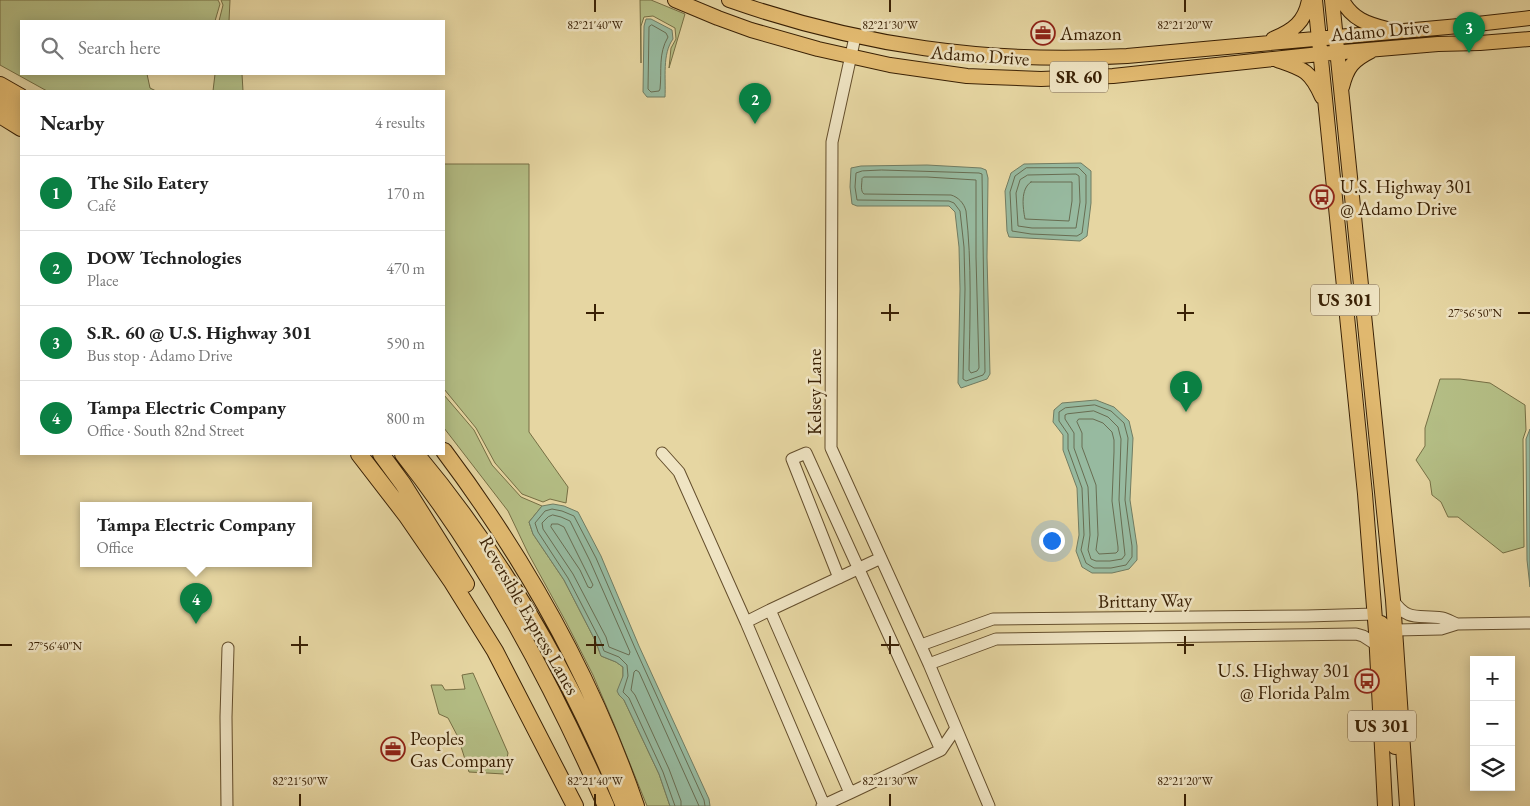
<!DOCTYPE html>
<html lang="en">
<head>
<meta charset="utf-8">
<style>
  :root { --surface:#fff; --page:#f2f2f2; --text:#222; --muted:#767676; --line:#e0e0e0; --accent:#0b8043 }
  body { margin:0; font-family:"EB Garamond",serif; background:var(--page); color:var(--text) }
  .controls { position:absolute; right:15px; bottom:15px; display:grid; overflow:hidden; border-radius:0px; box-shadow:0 2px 12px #0003 }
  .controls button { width:45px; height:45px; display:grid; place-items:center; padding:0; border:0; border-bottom:1px solid var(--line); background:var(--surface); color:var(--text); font:25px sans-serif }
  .you { position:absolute; left:1051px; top:540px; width:18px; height:18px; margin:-12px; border:4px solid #fff; border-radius:50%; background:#1a73e8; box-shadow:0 0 0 8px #1a73e833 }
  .badge { display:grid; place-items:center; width:32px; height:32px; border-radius:50%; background:var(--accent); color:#fff; font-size:16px; font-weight:700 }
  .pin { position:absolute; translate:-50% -41px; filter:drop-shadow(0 1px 2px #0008) }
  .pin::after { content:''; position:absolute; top:26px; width:18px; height:15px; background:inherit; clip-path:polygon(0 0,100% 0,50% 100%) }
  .popup { position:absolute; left:80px; top:502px; width:232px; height:65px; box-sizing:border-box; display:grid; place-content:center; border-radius:0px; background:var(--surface); filter:drop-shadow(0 1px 4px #0005); font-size:16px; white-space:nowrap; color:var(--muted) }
  .popup b { font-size:19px; color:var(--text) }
  .popup::after { content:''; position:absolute; left:50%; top:100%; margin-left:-10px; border:10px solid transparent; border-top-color:var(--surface) }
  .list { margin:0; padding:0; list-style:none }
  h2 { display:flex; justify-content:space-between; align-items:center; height:65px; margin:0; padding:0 20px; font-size:21px }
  h2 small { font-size:16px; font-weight:400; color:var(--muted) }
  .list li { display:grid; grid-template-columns:32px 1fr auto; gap:15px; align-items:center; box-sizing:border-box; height:75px; padding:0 20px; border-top:1px solid var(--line) }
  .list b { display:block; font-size:19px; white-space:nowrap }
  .list p { margin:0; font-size:16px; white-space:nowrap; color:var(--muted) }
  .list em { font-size:16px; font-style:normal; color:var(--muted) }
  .icon { flex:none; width:28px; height:28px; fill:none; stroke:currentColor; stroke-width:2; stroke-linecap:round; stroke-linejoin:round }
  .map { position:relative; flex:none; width:1530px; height:806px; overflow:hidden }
  .search { position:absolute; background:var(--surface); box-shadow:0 2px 12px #0003; left:20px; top:20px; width:425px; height:55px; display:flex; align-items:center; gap:12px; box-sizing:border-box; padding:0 18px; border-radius:0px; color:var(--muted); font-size:19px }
  .panel { position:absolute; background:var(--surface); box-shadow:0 2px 12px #0003; left:20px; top:90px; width:425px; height:365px; border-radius:0px }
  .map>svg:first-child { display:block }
  .green { fill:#b4be85; stroke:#766f44 }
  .water { fill:#97baa0; stroke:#717c62 }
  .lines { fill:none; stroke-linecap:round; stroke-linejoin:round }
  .shore { stroke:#686d52; stroke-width:1 }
  .minor-casing { stroke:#644e2c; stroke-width:13 }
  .major-casing { stroke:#392004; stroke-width:16 }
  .highway-casing { stroke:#392004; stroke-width:18 }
  .minor { stroke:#efe4c3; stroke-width:11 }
  .major { stroke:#e3bb71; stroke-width:14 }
  .highway { stroke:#e3bb71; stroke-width:16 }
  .ticks { fill:none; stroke:#392004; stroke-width:2 }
  .labels { text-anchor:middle; stroke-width:5; stroke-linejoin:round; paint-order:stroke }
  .shield { fill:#efe4c3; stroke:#705b3d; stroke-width:1 }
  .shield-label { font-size:18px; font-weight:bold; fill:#392004 }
  .street-label { font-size:19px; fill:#392004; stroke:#efe4c3 }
  .poi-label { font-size:19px; fill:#392004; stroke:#efe4c3; text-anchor:start }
  .ticks-label { font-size:12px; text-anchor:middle; fill:#392004; stroke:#efe4c3; stroke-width:5; stroke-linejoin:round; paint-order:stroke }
</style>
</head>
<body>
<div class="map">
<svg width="1530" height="806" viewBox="0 0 1530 806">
  <rect width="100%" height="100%" fill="#e6d6a2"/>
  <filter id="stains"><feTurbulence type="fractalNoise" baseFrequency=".004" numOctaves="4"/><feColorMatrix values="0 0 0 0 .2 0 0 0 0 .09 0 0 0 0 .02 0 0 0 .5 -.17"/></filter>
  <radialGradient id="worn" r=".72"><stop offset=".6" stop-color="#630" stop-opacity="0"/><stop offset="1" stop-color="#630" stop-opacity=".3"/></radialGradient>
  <path class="green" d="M 0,0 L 218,0 L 220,4 L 215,21 L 21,21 L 21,74 L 147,74 L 150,88 L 156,91 L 47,91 L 0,65 Z
    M 221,0 L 230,0 L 229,21 L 219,21 L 223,5 Z
    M 640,0 L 651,0 L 685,14 L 669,68 L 671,48 L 676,39 L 675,28 L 653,16 L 644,17 L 641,26 L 641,63 Z
    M 215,74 L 242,74 L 243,91 L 213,91 Z
    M 444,164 L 529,164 L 529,432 L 568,487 L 566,503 L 550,499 L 543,502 L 522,494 L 495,463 L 476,428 L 444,389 Z
    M 1440,379 L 1460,379 L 1490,383 L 1525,405 L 1526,430 L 1523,439 L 1524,547 L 1503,553 L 1458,517 L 1448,517 L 1441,502 L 1432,495 L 1430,481 L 1416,460 L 1425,446 L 1425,428 Z
    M 444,395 L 474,430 L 492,465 L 521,497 L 542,506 L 529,522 L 533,534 L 564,580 L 596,642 L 601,656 L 616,662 L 623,667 L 623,676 L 619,695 L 624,700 L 659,774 L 670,806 L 647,806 L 614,724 L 593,675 L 566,622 L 528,553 L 508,511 L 444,428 Z
    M 473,673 L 508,753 L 504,774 L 469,772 L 458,737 L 448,718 L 439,714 L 431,685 L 442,685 L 445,690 L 465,689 L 462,675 Z"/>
  <path class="water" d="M 646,19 L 651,19 L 672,30 L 673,39 C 662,54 666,78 665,97 L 647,97 L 643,92 L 644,26 Z
    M 1081,163 L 1091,171 L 1091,203 L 1087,236 L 1080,241 L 1009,237 L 1007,231 L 1005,191 L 1011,173 L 1024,164 Z
    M 927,165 L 981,168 L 986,170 L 988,178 L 987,257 L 990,374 L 987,379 L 961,388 L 958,383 L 960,289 L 959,247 L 955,212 L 949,206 L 857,206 L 852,204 L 850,187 L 851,168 L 861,166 Z
    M 1096,400 L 1114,407 L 1129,421 L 1133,438 L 1130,500 L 1137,546 L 1137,560 L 1129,569 L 1112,573 L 1092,573 L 1082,567 L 1076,551 L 1079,535 L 1077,488 L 1063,450 L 1063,435 L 1053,422 L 1054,410 L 1062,403 Z
    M 1530,429 L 1530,587 L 1527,560 L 1526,439 Z
    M 553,504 L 564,506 L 578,512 L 601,556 L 639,646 L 709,799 L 710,806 L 670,806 L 659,774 L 624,700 L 619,695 L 617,691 L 623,676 L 623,667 L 616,662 L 601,656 L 596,642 L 564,580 L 533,534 L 529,522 L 542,506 Z"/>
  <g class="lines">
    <path class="shore" d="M 652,25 L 666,33 L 668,37 C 658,54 662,70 660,89 L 659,91 L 651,92 L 648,89 L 649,27 Z
      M 1079,168 L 1086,175 L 1086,203 L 1082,233 L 1077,236 L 1031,234 L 1012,231 L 1010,192 L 1015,176 L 1026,168 Z
      M 882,170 L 979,173 L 982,174 L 985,372 L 983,375 L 966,381 L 963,379 L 965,289 L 964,247 L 960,211 L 954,203 L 949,201 L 857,200 L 855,187 L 856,173 L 862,171 Z
      M 1028,175 L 1076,174 L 1079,176 L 1080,202 L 1076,228 L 1032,228 L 1018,226 L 1016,193 L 1020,180 Z
      M 864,177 L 927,177 L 976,180 L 976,257 L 979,368 L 977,371 L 971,373 L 969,370 C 970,316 972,264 966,211 C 964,203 958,197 951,195 L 864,194 C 860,191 862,184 862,179 Z
      M 1031,182 L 1072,182 L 1072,201 L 1069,221 L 1025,219 C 1023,208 1020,189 1031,182 Z
      M 1095,405 L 1111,411 L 1124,423 L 1128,438 L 1125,500 L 1132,546 L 1132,557 L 1126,565 L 1111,568 L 1094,568 L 1086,563 L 1081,550 L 1084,535 L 1082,488 L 1068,449 L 1068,434 L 1059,421 L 1059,412 L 1065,408 Z
      M 1094,411 L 1108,417 L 1118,427 L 1121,439 L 1119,500 L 1125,555 L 1122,559 L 1110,561 L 1096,561 L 1091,559 L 1088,550 L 1090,535 L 1088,487 L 1074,448 L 1074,433 L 1065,419 L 1065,415 L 1067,414 Z
      M 1079,419 L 1093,419 L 1103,423 L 1112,432 L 1114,440 L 1114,452 L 1112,501 L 1118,547 L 1118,551 L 1116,553 L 1099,554 L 1096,550 L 1098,535 L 1096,485 L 1082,447 L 1082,433 L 1077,422 Z
      M 553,515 L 561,517 L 570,521 L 590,561 L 630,652 L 629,655 L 609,647 L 606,637 L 573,574 L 543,529 L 542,523 L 548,517 Z
      M 552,524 L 558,524 L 564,527 L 593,585 L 591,588 L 588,587 L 580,570 L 551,527 Z
      M 675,806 L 663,772 L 629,698 L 623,692 L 628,676 L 627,665 L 619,657 L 604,651 L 600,640 L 568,578 L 538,532 L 535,523 L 545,511 L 552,509 L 562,511 L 574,516 L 596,558 L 635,648 L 704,800 L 705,806
      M 681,806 L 681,801 L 669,769 L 635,695 L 631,690 L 634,672 L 636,670 L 639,672 L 699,806"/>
    <g class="minor-casing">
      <path id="minor" d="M 855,37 L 832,142 L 831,448 L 929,664 L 989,806
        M 662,453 L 679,472 L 746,622
        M 881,558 L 770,610 L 850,793 L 941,750 L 956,728
        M 839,578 L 792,459 L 806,453 L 941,750
        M 1393,600 C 1408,623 1420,614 1442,618 C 1447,619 1452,622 1457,624
        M 770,610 L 746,622 L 824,805
        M 1396,630 L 1441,629 L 1457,624 L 1530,623
        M 921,645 L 993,619 L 1307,616 L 1375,614
        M 929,664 L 996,639 L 1356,634 L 1363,636 L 1377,645
        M 227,806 L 226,717 L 228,648
        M 822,806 L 850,793"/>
    </g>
    <g class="major-casing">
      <path id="major" d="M 675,0 L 718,18 L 751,30 L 818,49 L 890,65 L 967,76 L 990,77 L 1041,79 L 1113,76 L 1320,54 L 1438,44 L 1480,43 L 1530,39
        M 729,0 C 860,46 988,64 1127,56 L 1459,26 L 1530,18
        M 1315,0 L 1365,494 L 1376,632 L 1385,806
        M 1332,0 L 1393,600 L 1407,806
        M 1342,0 C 1352,19 1367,24 1387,29
        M 1273,39 C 1293,31 1305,22 1309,0
        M 1277,60 C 1303,69 1310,70 1322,97
        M 1342,87 C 1347,67 1353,60 1371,51
        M 1381,623 L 1384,627 L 1387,642 L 1395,747"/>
    </g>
    <g class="highway-casing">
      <path id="highway" d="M 0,85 L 21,97
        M 0,101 L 21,114
        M 0,115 L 21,128
        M 444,451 C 525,559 592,678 636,806
        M 359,454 L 406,515 L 452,582 L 495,651 L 575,806
        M 381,454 L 403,484 L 466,584
        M 403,454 C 487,561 551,682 606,806
        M 416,454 C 504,559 572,679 624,806"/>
    </g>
    <use href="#minor" class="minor"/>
    <use href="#major" class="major"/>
    <use href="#highway" class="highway"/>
  </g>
  <path class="ticks" d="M 595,0 L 595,12M 890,0 L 890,12M 1185,0 L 1185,12M 595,304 L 595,321M 890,304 L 890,321M 1185,304 L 1185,321M 586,313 L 604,313M 881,313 L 899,313M 1177,313 L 1194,313M 1518,313 L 1530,313M 300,636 L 300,654M 595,636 L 595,654M 890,636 L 890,654M 1185,636 L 1185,654M 0,645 L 12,645M 291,645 L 308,645M 586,645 L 604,645M 881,645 L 899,645M 1177,645 L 1194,645M 300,794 L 300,806M 595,794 L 595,806M 890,794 L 890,806M 1185,794 L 1185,806"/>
  <defs>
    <g id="office-ring" transform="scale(1.25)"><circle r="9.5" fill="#efe4c3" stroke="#8f2418" stroke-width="1.5"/><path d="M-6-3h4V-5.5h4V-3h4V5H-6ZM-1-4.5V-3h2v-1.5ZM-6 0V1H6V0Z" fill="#8f2418"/></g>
    <g id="bus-ring" transform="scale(1.25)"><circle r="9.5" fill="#efe4c3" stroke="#8f2418" stroke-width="1.5"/><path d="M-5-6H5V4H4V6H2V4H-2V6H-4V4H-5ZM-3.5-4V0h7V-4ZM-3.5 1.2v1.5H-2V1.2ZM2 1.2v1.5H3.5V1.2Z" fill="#8f2418"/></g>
  </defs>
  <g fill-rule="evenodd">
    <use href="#office-ring" x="1043" y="33"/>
    <use href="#bus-ring" x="1322" y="197"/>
    <use href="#bus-ring" x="1367" y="681"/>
    <use href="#office-ring" x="393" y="749"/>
  </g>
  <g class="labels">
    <g class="shield">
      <rect x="1050" y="61.5" width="58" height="31" rx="4"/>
      <rect x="1311" y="284.5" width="68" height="31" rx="4"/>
      <rect x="1348" y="710.5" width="68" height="31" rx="4"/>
    </g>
    <g class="shield-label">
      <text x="1079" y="83">SR 60</text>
      <text x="1345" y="306">US 301</text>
      <text x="1382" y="732">US 301</text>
    </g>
    <g class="street-label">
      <text transform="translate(1380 30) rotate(-5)" y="7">Adamo Drive</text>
      <text transform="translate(980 55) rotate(4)" y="7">Adamo Drive</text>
      <text transform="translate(814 392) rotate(-90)" y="7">Kelsey Lane</text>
      <text transform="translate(1145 600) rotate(-1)" y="7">Brittany Way</text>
      <text transform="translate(530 615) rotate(60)" y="7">Reversible Express Lanes</text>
    </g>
    <g class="poi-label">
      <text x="1060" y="40">Amazon</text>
      <text x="1340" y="193">U.S. Highway 301<tspan x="1340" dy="22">@ Adamo Drive</tspan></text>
      <text x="1350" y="677" text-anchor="end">U.S. Highway 301<tspan x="1350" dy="22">@ Florida Palm</tspan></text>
      <text x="410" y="745">Peoples<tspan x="410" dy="22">Gas Company</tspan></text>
    </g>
  </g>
  <g class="ticks-label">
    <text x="595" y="29">82°21'40"W</text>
    <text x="890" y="29">82°21'30"W</text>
    <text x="1185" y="29">82°21'20"W</text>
    <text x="1475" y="317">27°56'50"N</text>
    <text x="55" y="650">27°56'40"N</text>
    <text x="300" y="785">82°21'50"W</text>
    <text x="595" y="785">82°21'40"W</text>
    <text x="890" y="785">82°21'30"W</text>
    <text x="1185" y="785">82°21'20"W</text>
  </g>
  <rect width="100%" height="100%" filter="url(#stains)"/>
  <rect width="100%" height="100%" fill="url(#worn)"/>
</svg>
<div class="controls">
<button>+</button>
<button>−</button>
<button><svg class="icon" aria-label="layers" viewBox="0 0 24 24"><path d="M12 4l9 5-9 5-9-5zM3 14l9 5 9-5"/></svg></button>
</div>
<div class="you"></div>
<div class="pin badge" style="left:1186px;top:412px">1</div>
<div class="pin badge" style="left:755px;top:124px">2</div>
<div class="pin badge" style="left:1469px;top:53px">3</div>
<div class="pin badge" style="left:196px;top:624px">4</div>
<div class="popup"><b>Tampa Electric Company</b>Office</div>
<div class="search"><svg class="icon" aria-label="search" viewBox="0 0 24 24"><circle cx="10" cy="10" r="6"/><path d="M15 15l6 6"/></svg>Search here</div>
<section class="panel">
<h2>Nearby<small>4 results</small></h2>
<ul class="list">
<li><span class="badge">1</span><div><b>The Silo Eatery</b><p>Café</p></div><em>170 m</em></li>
<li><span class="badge">2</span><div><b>DOW Technologies</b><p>Place</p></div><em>470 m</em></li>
<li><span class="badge">3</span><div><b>S.R. 60 @ U.S. Highway 301</b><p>Bus stop · Adamo Drive</p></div><em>590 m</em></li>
<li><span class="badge">4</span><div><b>Tampa Electric Company</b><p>Office · South 82nd Street</p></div><em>800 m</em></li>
</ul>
</section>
</div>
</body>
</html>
